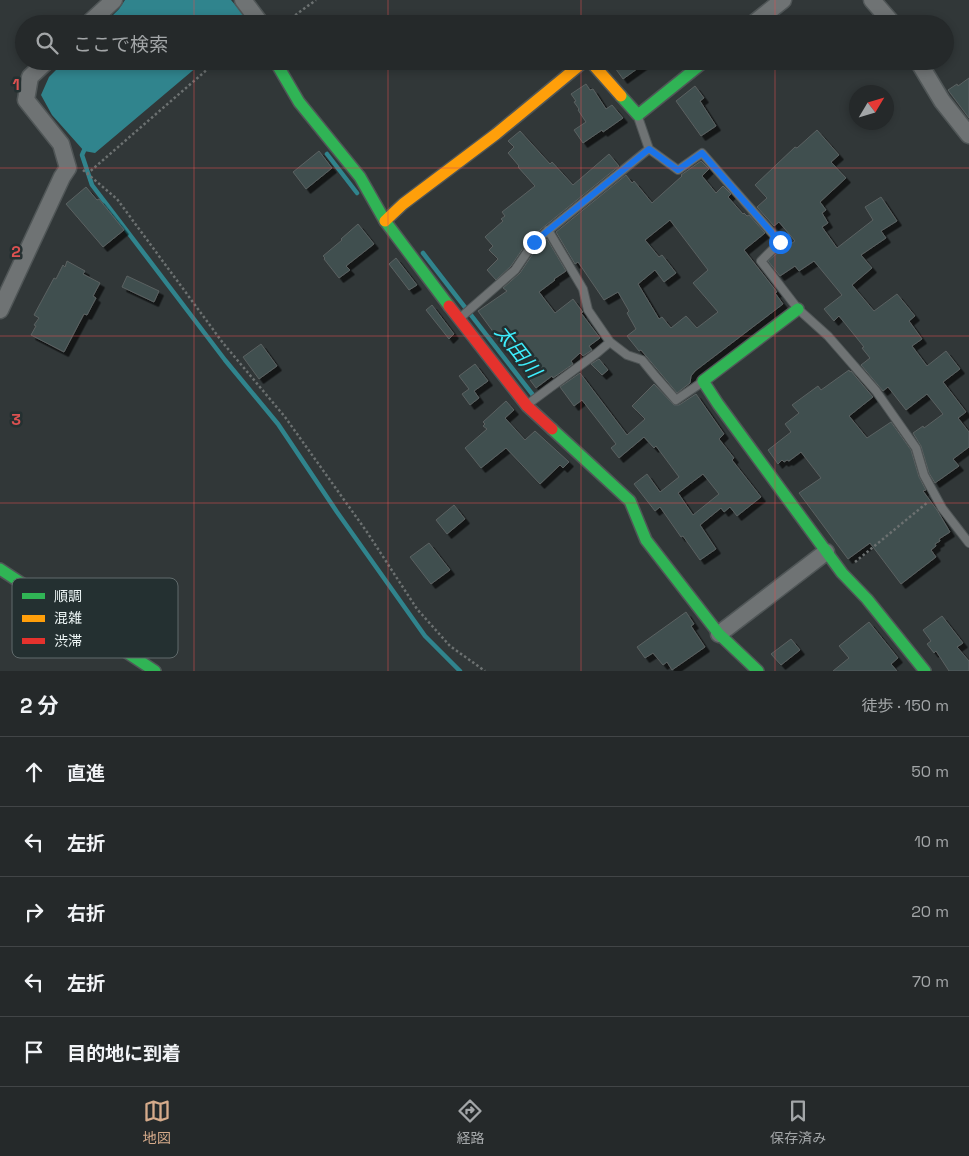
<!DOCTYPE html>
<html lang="ja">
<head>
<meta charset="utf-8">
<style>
  :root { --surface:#25292a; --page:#313536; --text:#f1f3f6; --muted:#a3a6a8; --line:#424547; --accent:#d6ab8b }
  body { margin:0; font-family:"Space Grotesk","Noto Sans JP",sans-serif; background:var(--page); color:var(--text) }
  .compass { position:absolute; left:849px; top:85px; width:45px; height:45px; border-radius:50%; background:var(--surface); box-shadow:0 2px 8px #0003; rotate:52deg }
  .stop { position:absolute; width:15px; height:15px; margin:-11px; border:4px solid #1a73e8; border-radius:50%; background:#fff }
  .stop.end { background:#1a73e8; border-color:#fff; box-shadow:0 1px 5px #0008 }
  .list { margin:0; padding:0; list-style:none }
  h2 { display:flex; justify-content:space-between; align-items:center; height:65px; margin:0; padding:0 20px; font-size:21px }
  h2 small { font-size:16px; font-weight:400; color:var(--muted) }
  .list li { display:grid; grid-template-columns:32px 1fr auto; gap:15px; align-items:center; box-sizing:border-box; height:70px; padding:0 20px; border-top:1px solid var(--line) }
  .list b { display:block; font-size:19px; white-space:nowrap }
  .list em { font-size:16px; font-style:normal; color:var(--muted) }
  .icon { flex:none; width:28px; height:28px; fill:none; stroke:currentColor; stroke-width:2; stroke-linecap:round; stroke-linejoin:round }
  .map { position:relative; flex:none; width:969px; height:671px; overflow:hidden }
  .search { position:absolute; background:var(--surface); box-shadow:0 2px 8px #0003; left:15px; right:15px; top:15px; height:55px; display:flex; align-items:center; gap:12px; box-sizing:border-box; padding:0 18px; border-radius:28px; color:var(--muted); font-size:19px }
  .sheet { height:415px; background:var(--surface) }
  nav { display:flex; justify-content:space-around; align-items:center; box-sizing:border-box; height:70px; border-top:1px solid var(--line); background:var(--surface); font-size:14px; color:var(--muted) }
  nav a { display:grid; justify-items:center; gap:2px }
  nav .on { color:var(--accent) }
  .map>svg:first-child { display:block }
  .water { fill:#30848d }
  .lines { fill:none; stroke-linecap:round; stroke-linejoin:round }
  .stream { stroke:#30848d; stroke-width:4.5 }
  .building { fill:#3f4f50; stroke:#5b6161; fill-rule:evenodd; filter:url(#shadow) }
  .lane-casing { stroke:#505657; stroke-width:10 }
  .street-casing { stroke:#505657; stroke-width:19 }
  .fast-casing { stroke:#505657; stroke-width:14 }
  .slow-casing { stroke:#505657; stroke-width:14 }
  .jam-casing { stroke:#505657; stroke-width:14 }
  .path { stroke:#6c7171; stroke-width:2.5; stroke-dasharray:2.5 2.5; stroke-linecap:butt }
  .lane { stroke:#6f7374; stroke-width:8 }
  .street { stroke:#6f7374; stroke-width:16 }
  .fast { stroke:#30b455; stroke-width:11 }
  .slow { stroke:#ff9f0a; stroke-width:11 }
  .jam { stroke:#e5322d; stroke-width:11 }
  .route { stroke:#1a73e8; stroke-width:6 }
  .grid { fill:none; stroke:#db5151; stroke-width:1; stroke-opacity:0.55 }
  .labels { text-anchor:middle; stroke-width:5; stroke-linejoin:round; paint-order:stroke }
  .water-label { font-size:20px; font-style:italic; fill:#3eeefd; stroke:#243031 }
  .key { fill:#243031; stroke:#616b6c; stroke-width:1 }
  .key-label { font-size:14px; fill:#eef6f6 }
  .grid-label { font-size:16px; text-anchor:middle; font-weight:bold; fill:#db5151; stroke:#243031; stroke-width:5; stroke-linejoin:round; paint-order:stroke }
</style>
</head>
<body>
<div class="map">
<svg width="969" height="671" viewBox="0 0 969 671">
  <defs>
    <filter id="shadow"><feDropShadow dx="4.5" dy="4.5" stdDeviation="0" flood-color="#0009"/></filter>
  </defs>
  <rect width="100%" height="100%" fill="#313738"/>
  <path class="water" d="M 125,0 L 231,0 L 248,20 L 246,24 L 104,24 L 119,9 Z
    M 65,61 L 204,61 L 95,153 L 84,151 L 52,115 L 41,95 L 49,77 Z"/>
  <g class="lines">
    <path class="stream" d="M 86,146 L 82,155 L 92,185 L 225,360 L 278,424 L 337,512 L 425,636 L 460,671
      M 327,154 L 357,193
      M 423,253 L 536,399"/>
  </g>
  <path class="building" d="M 610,61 L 648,61 L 623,79 Z
    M 969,78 L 969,118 L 948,90 L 957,84 L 958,86 Z
    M 586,84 L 590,90 L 593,89 L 606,109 L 612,105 L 623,118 L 603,132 L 602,130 L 583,143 L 574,130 L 586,122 L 578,110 L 579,109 L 574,102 L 576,101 L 571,94 Z
    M 695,86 L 704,98 L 700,101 L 716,126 L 701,136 L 676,101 Z
    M 817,130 L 839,155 L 831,162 L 846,178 L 820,202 L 826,210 L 822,213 L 828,223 L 822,227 L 837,248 L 873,220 L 865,207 L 881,197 L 897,221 L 881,231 L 886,238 L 861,255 L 872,268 L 852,285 L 874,311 L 897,294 L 915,316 L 909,321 L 922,339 L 912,346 L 927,366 L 946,351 L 960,369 L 943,382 L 966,412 L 958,418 L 969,432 L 969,447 L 953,459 L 959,466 L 935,483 L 929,473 L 921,446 L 913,433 L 923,426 L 924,428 L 943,414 L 927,394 L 906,410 L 888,387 L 883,391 L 861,365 L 870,358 L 862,348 L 864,347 L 839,316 L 834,321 L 824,309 L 842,295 L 814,261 L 799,271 L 795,266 L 780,276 L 768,261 L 775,255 L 795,241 L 779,222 L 774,226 L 757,207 L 767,198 L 755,185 L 795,147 L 797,148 Z
    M 520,131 L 550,164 L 552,162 L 573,185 L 609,154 L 619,166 L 530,238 L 511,266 L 496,280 L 487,270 L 498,259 L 489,250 L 493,246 L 485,237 L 486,236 L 503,221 L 501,219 L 505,216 L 502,212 L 535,186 L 518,167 L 519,166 L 508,153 L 514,147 L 508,141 Z
    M 319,151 L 332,168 L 306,189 L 293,172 Z
    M 701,161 L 709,169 L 702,176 L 716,193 L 723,186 L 731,194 L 728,197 L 743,214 L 744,213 L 747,216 L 749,215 L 765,233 L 744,250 L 777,292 L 775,293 L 783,304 L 695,371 L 691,376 L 690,383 L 677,393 L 641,350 L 639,351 L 627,336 L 636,329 L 627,313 L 629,311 L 618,292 L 604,300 L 578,262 L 575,264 L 556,232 L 626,175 L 632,183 L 634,181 L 652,203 L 682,176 L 681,175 ZM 670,220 L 708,270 L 693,283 L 718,312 L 697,328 L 686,316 L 671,328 L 662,317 L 659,319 L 638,284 L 655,270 L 664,282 L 676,273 L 662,255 L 659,257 L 645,240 Z
    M 86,187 L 97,200 L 99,199 L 124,230 L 103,247 L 66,204 Z
    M 358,224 L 374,244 L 346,266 L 350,270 L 339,278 L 324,259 L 325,258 L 323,256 L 342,240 L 341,239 Z
    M 547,239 L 566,271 L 554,279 L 555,280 L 539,292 L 555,313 L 573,299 L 582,311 L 583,312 L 581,313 L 600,338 L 589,346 L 592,350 L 583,356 L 580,353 L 571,361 L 573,364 L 553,378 L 552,376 L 536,388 L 530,380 L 540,371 L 530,359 L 522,365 L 508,345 L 505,348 L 478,311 L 507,291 L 503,288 L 520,273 L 538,246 Z
    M 396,258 L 417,285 L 409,290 L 389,264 Z
    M 67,261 L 85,271 L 83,274 L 100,283 L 93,296 L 96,298 L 87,315 L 84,314 L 64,352 L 31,335 L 36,326 L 34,325 L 39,318 L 34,315 L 54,278 L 56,279 L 63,265 L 65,267 Z
    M 127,276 L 159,291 L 154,302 L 122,287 Z
    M 432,305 L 454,334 L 449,339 L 426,310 Z
    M 261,344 L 277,366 L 259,379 L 243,357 Z
    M 599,359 L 608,370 L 602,375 L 591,364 Z
    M 475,364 L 488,381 L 474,391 L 479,398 L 470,405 L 462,394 L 469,389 L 459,376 Z
    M 849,370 L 850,372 L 851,371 L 873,397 L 849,416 L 867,438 L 891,422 L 911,450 L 919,477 L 926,490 L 923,491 L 937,510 L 950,532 L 939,539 L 940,541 L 935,544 L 936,546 L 931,550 L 936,557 L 901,584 L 870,543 L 848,559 L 799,493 L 821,478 L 801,452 L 789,461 L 787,460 L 784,462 L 782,460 L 778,464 L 768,450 L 791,432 L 785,424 L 799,413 L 792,405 L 818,386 L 821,390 Z
    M 580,373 L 627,435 L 645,419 L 632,406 L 654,384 L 674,405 L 679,405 L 696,394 L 724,434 L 719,439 L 734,458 L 732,460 L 761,497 L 737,516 L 730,507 L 724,512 L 721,508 L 700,525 L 716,549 L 700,560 L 683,536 L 681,537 L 660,507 L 655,511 L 634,484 L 647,474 L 660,492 L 679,477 L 656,446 L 654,448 L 644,437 L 619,458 L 611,448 L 616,444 L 582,400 L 574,406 L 560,387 ZM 703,474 L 719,494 L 693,515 L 678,493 Z
    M 506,401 L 514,410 L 505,418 L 525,440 L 535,431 L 569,462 L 563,468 L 560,465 L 540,484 L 506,448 L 481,468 L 465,448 L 487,429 L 483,426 L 485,424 L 483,422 Z
    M 454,505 L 465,519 L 447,534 L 436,520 Z
    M 429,543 L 450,570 L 431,584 L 410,557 Z
    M 686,612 L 694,624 L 691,626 L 705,647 L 672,670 L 667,662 L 663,665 L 653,653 L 645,658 L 637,647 Z
    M 942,616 L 963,643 L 957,647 L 969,661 L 969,671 L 949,671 L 936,651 L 934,653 L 927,644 L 931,641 L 923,630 Z
    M 869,622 L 898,658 L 891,664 L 897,671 L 833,671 L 849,658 L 839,646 Z
    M 791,639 L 800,650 L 781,665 L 771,654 Z"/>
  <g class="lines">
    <g class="lane-casing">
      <path id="lane" d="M 649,149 L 678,170 L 702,153 L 780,242 L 761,261 L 798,309 L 828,336 L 876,391 L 916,448 L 924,475 L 942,508 L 969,543
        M 548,230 L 583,289 L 588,310 L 610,342 L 627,355 L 642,360 L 655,376 L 676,400 L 701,383
        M 460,318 L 515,270 L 534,242 L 649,149 L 638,117
        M 528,404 L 597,353 L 610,342"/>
    </g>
    <g class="street-casing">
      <path id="street" d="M 243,0 L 258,20 L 259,24
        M 872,0 L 893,24
        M 88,24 L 114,0
        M 753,24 L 783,0
        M 918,61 L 942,101 L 969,135
        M 0,310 L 62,177 L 68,168 L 61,144 L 26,100 L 30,77 L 47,61
        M 719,634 L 826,552"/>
    </g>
    <g class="fast-casing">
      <path id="fast" d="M 275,61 L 299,102 L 360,177 L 385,221 L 449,306
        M 621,96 L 638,115 L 705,61
        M 798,309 L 703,381 L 718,404 L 842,573 L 867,599 L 925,671
        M 552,429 L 630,501 L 646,540 L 719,634 L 758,671
        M 0,569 L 155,671"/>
    </g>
    <g class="slow-casing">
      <path id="slow" d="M 385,221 L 403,204 L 496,134 L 581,64 L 590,61 L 621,96"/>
    </g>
    <g class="jam-casing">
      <path id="jam" d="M 449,306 L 527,406 L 552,429"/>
    </g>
    <path class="path" d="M 283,24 L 316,0
      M 83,170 L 117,199 L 223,343 L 285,417 L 367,532 L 417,609 L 450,646 L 485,671
      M 87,174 L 217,61
      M 855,562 L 928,502"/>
    <use href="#lane" class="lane"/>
    <use href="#street" class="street"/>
    <use href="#fast" class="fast"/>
    <use href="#slow" class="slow"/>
    <use href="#jam" class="jam"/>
  </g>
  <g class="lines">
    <path class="route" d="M 534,242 L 649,149 L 678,170 L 702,153 L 780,242"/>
  </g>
  <path class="grid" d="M 194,0 L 194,24M 388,0 L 388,24M 581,0 L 581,24M 775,0 L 775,24M 194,61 L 194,671M 388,61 L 388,671M 581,61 L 581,671M 775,61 L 775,671M 0,168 L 969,168M 0,336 L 969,336M 0,503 L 969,503"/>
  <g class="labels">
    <g class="water-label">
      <text transform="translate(518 351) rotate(52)" y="7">太田川</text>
    </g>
  </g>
  <rect x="12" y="578" width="166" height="80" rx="8" class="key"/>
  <rect x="22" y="593" width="23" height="6" fill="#30b455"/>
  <rect x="22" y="615" width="23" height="7" fill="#ff9f0a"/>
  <rect x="22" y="638" width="23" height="6" fill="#e5322d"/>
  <g class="key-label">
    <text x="54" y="601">順調</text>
    <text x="54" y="623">混雑</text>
    <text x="54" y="646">渋滞</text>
  </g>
  <g class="grid-label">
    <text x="16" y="90">1</text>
    <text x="16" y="257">2</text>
    <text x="16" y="425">3</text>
  </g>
</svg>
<svg class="compass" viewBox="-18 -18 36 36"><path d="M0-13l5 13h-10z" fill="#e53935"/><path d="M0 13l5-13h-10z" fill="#a3a6a8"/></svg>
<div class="stop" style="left:780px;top:242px"></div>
<div class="stop end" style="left:534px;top:242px"></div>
<div class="search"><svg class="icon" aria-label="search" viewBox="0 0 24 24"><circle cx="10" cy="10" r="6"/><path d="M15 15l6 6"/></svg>ここで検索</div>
</div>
<section class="sheet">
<h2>2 分<small>徒歩 · 150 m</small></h2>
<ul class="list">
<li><svg class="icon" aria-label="ahead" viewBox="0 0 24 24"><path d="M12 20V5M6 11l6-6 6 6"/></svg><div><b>直進</b></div><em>50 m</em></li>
<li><svg class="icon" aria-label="left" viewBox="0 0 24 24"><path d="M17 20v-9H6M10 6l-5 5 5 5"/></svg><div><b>左折</b></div><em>10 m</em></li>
<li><svg class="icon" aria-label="right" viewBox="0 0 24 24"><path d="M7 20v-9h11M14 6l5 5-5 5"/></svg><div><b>右折</b></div><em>20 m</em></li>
<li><svg class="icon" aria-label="left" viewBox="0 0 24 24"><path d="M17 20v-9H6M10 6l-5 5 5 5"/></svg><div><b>左折</b></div><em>70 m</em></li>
<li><svg class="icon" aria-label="arrive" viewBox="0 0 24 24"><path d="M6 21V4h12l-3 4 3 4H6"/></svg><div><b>目的地に到着</b></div></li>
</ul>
</section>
<nav>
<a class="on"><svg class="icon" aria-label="map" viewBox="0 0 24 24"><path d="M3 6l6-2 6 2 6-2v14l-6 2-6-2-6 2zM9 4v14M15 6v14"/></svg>地図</a>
<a><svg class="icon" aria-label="directions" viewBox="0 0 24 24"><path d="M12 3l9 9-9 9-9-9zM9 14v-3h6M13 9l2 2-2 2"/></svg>経路</a>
<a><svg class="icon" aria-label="saved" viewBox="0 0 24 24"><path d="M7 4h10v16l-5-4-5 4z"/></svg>保存済み</a>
</nav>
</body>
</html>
